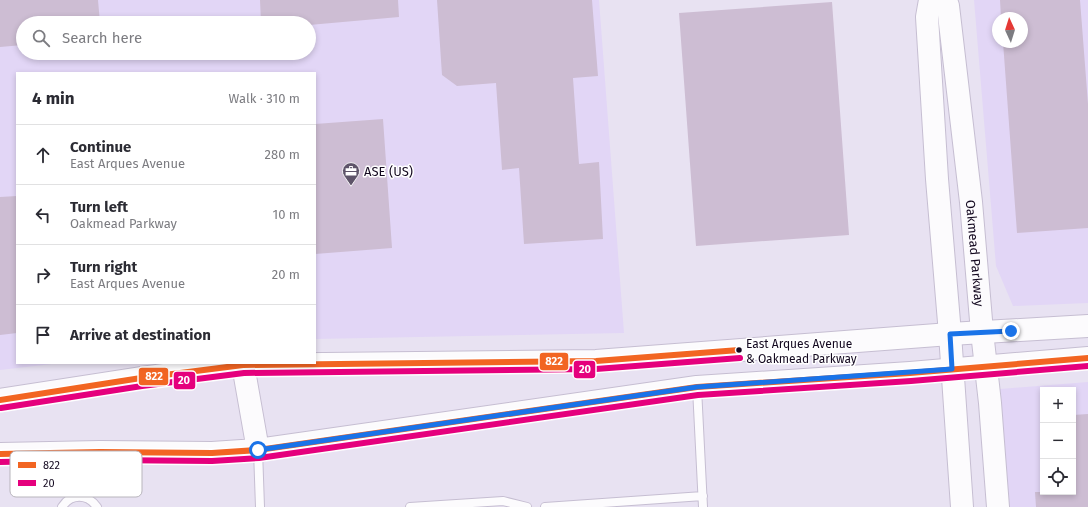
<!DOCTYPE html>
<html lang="en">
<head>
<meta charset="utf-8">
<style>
  :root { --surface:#fff; --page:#f7f7f7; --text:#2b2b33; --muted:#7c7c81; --line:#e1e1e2 }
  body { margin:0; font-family:"Fira Sans",sans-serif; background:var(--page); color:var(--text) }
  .controls { position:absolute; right:12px; bottom:12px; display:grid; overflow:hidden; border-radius:0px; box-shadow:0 2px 6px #0003 }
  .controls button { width:36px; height:36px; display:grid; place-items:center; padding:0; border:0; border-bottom:1px solid var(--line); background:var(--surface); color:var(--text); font:20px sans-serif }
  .compass { position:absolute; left:992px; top:12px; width:36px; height:36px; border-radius:50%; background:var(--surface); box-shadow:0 2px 6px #0003; rotate:356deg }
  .stop { position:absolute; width:12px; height:12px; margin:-9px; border:3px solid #1a73e8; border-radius:50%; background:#fff }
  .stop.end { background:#1a73e8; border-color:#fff; box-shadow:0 1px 4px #0008 }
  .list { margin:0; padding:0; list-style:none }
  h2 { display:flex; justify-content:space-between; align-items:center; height:52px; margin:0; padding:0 16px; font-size:17px }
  h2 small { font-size:13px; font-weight:400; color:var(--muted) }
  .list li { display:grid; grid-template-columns:26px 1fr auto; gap:12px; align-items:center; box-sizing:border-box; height:60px; padding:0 16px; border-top:1px solid var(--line) }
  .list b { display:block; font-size:15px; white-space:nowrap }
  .list p { margin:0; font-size:13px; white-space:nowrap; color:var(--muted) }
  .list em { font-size:13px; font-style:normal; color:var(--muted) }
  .icon { flex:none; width:22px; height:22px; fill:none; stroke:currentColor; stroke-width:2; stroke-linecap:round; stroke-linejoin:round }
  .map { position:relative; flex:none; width:1088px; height:507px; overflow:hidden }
  .search { position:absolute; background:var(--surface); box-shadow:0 2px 6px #0003; left:16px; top:16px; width:300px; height:44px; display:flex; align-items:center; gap:10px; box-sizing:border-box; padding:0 14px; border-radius:22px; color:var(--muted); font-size:15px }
  .panel { position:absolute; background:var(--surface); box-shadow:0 2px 6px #0003; left:16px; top:72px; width:300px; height:292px; border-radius:0px }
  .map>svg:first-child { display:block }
  .built { fill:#e2d6f6; fill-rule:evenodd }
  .building { fill:#cdbdd3 }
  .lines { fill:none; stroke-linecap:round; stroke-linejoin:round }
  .lane-casing { stroke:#c6bed2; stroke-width:10 }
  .secondary-casing { stroke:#c6bed2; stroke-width:24 }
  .primary-casing { stroke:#c6bed2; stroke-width:24 }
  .lane { stroke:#fcfbfd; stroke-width:8 }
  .secondary { stroke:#fcfbfd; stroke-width:22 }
  .primary { stroke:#fcfbfd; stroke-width:22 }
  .bus-1-casing { stroke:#fff; stroke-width:9 }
  .bus-2-casing { stroke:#fff; stroke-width:9 }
  .bus-1 { stroke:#f26522; stroke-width:6 }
  .bus-2 { stroke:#e5007d; stroke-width:6 }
  .route { stroke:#1a73e8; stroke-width:5 }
  .bus-dot { fill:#13081f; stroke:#fff; stroke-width:1.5 }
  .labels { text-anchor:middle; stroke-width:3; stroke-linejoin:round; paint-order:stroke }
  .bus-label { font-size:12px; fill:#13081f; stroke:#fff; text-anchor:start }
  .poi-label { font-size:13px; fill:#13081f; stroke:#fff; text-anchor:start }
  .street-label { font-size:13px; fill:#13081f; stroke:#fff }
  .key { fill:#fff; stroke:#b8b5bc; stroke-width:1 }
  .key-label { font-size:11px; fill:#13081f }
  .line-badge { stroke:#fff; stroke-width:1.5 }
  .badge-label { font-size:11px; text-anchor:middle; font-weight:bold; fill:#fff }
</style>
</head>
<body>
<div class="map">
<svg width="1088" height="507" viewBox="0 0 1088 507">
  <rect width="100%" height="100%" fill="#e8e2f2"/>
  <path class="built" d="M 0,0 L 599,0 L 624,333 L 315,339 L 315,73 L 17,73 L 17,363 L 61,363 L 0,370 ZM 23,23 L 309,23 L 309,53 L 23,53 Z
    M 974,0 L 1088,0 L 1088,303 L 1013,306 L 996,266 ZM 998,18 L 1022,18 L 1022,42 L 998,42 Z
    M 1088,382 L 1088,507 L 1008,507 L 1000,389 ZM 1043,390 L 1073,390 L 1073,492 L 1043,492 Z"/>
  <path class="building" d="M 0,0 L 98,0 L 100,23 L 23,23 L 23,45 L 0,47 Z
    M 260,0 L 398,0 L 399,17 L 309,25 L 309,23 L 261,23 Z
    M 437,0 L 592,0 L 598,76 L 573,78 L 579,164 L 599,162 L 603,239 L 524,244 L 519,168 L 502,170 L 496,83 L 457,86 L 442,75 Z
    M 1000,0 L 1080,0 L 1088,104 L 1088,228 L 1017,233 L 1003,42 L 1022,42 L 1022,18 L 1001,18 Z
    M 832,2 L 849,235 L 696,246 L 679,13 Z
    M 383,119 L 392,248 L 315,254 L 315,124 Z
    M 17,196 L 17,333 L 0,335 L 0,197 Z
    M 1088,414 L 1088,507 L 1036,507 L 1035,492 L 1073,492 L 1073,415 Z"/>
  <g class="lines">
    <g class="lane-casing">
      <path id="lane" d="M 697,388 L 703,507
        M 258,450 L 260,507
        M 62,507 C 71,493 88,494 97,507
        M 410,507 L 503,501 L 527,507
        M 545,507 L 703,496"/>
    </g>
    <g class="secondary-casing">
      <g id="secondary">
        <path d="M 930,0 L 927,17 L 937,179 L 950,334 L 962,507"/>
        <path id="s1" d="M 946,0 L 948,6 L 971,202 L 982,332 L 990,403 L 998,507"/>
      </g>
    </g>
    <g class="primary-casing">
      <path id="primary" d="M 243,365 L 258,450
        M 0,400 L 141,378 L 243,365 L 596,361 L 950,334 L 1088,326
        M 0,454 L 100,452 L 212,453 L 258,450 L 697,387 L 910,373 L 1088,358"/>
    </g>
    <use href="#lane" class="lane"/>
    <use href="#secondary" class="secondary"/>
    <use href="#primary" class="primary"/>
    <g class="bus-1-casing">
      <path id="bus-1" d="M 0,400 L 141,378 L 243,365 L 596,361 L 739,350
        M 0,454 L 100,452 L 212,453 L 258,450 L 697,387 L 910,373 L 1088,358"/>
    </g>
    <g class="bus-2-casing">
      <path id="bus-2" d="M 1,408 L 142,386 L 244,373 L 596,369 L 740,358
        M 0,462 L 100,460 L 212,461 L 259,458 L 698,395 L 911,381 L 1088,366"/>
    </g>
    <use href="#bus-1" class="bus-1"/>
    <use href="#bus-2" class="bus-2"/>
  </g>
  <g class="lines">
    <path class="route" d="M 258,450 L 697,387 L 952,369 L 950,334 L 1011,331"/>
  </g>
  <defs>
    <g id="office-pin" transform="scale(0.9)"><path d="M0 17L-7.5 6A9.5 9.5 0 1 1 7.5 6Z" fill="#5e5469" stroke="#fff"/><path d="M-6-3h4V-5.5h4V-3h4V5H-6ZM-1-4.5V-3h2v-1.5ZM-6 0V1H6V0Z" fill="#fff"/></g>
  </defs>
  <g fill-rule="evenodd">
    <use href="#office-pin" x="351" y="171"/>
  </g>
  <circle class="bus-dot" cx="739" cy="350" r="3.5"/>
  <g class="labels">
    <g class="bus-label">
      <text x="746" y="348">East Arques Avenue<tspan x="746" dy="15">&amp; Oakmead Parkway</tspan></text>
    </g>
    <g class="poi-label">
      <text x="364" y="176">ASE (US)</text>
    </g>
    <g class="street-label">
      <text dy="5" stroke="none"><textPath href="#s1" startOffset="255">Oakmead Parkway</textPath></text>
    </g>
  </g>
  <rect x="10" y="451" width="132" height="46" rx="6" class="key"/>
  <rect x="18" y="462" width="18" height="6" fill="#f26522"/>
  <rect x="18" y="480" width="18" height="6" fill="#e5007d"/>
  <g class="key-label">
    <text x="43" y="469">822</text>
    <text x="43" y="487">20</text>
  </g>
  <g class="line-badge">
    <rect x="539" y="352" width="30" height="19" rx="4" fill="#f26522"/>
    <rect x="573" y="360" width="23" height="19" rx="4" fill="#e5007d"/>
    <rect x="138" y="367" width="31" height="19" rx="4" fill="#f26522"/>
    <rect x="173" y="371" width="23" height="19" rx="4" fill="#e5007d"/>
  </g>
  <g class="badge-label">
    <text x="554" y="365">822</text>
    <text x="585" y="373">20</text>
    <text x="154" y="380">822</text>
    <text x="184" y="384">20</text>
  </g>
</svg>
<div class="controls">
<button>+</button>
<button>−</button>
<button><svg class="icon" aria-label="locate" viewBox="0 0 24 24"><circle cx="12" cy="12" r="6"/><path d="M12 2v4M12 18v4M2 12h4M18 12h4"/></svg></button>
</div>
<svg class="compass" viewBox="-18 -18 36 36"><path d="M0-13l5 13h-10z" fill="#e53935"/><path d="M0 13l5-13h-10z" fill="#7c7c81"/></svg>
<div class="stop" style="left:258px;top:450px"></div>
<div class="stop end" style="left:1011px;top:331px"></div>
<div class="search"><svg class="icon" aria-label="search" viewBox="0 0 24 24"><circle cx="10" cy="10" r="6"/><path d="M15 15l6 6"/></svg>Search here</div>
<section class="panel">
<h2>4 min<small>Walk · 310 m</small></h2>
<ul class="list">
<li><svg class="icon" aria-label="ahead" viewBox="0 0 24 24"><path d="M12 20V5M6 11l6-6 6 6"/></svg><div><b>Continue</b><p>East Arques Avenue</p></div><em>280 m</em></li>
<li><svg class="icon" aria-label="left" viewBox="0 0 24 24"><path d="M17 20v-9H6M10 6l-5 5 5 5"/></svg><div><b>Turn left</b><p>Oakmead Parkway</p></div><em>10 m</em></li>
<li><svg class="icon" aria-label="right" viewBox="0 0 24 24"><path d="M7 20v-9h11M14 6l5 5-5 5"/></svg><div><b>Turn right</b><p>East Arques Avenue</p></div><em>20 m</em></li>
<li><svg class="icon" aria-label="arrive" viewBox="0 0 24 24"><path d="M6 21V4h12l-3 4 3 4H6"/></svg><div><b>Arrive at destination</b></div></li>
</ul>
</section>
</div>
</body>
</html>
